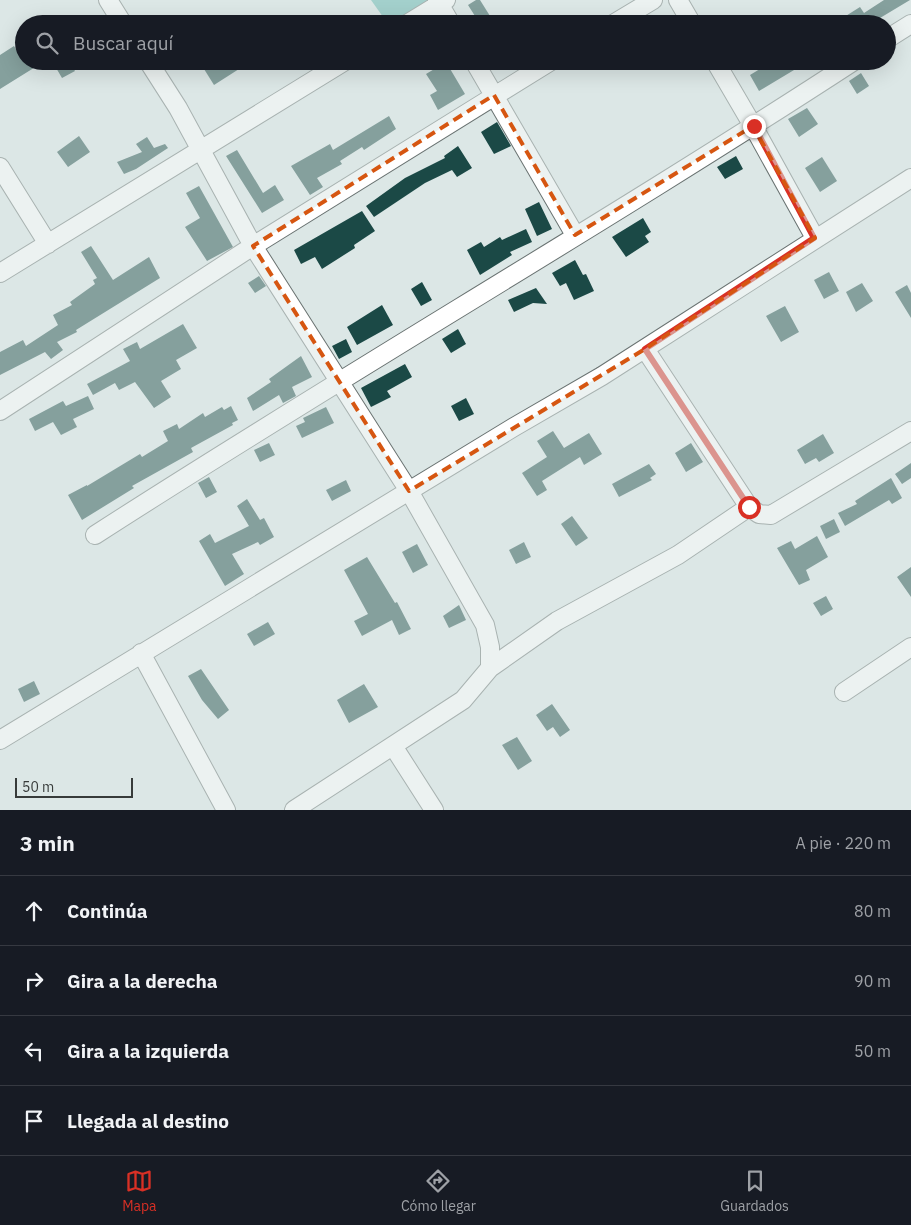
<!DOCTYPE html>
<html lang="es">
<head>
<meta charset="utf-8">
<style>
  :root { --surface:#171b24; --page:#20242c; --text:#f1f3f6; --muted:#9ea1a6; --line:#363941; --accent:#d93025 }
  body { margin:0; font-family:"IBM Plex Sans",sans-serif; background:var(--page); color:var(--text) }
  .scale { position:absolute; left:15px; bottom:12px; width:118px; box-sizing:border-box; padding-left:5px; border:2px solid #373b3a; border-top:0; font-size:14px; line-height:18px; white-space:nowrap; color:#373b3a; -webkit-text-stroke:4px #dce7e6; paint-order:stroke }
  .stop { position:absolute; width:15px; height:15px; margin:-11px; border:4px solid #d93025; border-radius:50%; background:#fff }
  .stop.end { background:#d93025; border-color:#fff; box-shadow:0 1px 5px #0008 }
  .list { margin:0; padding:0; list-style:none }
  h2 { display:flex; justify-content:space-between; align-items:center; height:65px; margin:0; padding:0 20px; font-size:21px }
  h2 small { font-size:16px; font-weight:400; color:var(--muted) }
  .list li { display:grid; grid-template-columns:32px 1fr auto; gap:15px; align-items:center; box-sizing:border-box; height:70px; padding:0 20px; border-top:1px solid var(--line) }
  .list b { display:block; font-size:19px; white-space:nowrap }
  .list em { font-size:16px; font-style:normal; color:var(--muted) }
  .icon { flex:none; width:28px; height:28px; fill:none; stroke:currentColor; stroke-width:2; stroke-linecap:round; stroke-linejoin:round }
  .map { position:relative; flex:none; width:911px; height:810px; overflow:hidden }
  .search { position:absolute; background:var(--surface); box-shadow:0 5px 20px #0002; left:15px; right:15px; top:15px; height:55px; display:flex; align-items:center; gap:12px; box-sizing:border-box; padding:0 18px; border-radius:28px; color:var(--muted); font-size:19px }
  .sheet { height:345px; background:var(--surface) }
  nav { display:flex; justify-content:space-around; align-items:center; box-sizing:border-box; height:70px; border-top:1px solid var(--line); background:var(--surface); font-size:14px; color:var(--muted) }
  nav a { display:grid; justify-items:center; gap:2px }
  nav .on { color:var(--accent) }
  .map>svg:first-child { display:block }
  .forest { fill:#5eb3ad }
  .building { fill:#1b4946 }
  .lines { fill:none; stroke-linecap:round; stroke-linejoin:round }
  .minor-casing { stroke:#6a7372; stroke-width:20 }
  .minor { stroke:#fff; stroke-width:18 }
  .route { stroke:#d93025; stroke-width:6 }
  .marked { fill:none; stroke:#d65611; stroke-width:4; stroke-dasharray:10 6; stroke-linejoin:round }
</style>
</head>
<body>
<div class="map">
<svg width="911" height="810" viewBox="0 0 911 810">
  <rect width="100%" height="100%" fill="#dce7e6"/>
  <path class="forest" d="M 371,0 L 450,0 L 454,24 L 388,24 Z"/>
  <path class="building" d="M 476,0 L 480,0 L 495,24 L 480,24 L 468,5 Z
    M 884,0 L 910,0 L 870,24 L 833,24 L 860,7 L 864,13 Z
    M 14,46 L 23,61 L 45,61 L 0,89 L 0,55 Z
    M 52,61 L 69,61 L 75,71 L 62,78 Z
    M 199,61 L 234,61 L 239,69 L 214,85 Z
    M 773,61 L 809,61 L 759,91 L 750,75 Z
    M 446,62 L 465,94 L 438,110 L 430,95 L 437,91 L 426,74 Z
    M 861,73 L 869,86 L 857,94 L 849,81 Z
    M 807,108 L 818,124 L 799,137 L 788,119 Z
    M 389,116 L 396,129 L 364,150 L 362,147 L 340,161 L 342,164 L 317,178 L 323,187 L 310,195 L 291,166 L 330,144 L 333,150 Z
    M 497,122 L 511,146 L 494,154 L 481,132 Z
    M 79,136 L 90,152 L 68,167 L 57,152 Z
    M 147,137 L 154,148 L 165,144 L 168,148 L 136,169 L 124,174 L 117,162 L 142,152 L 136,144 Z
    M 458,146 L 472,168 L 457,177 L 452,170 L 425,183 L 374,217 L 366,206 L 405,178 L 445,158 L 444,156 Z
    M 237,150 L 263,193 L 275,185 L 284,200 L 262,213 L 226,156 Z
    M 736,156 L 743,169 L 725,179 L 717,167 Z
    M 822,157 L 837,181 L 820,192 L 805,168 Z
    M 199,186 L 233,247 L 207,261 L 185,227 L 200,218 L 186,193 Z
    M 539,202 L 552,229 L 537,236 L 525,209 Z
    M 362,211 L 375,231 L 354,245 L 355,248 L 322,269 L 315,257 L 301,264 L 294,250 Z
    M 643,218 L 651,232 L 645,236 L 649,242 L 626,257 L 612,237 Z
    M 526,229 L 532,242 L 510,252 L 512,255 L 480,275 L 467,250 L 481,242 L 484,247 L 500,237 L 502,240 Z
    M 91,246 L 113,280 L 149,257 L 160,278 L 76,330 L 77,332 L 57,342 L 63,350 L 51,359 L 45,352 L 0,375 L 0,352 L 23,340 L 26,346 L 58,325 L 53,315 L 72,305 L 70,302 L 95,284 L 93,280 L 97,278 L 81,252 Z
    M 575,260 L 583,275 L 586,274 L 594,291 L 574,300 L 566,283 L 560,286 L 552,273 Z
    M 829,272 L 839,291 L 824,299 L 814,280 Z
    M 259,276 L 266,286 L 255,293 L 248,283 Z
    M 422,282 L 432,300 L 421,306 L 411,289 Z
    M 862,283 L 873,301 L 856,312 L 846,292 Z
    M 907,285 L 911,293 L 911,318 L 895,292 Z
    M 536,288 L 547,304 L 533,303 L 514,312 L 508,300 Z
    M 382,305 L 393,325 L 357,345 L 347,327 Z
    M 785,306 L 799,332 L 781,342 L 766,316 Z
    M 183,324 L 197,348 L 176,360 L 181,369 L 161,381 L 171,397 L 154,408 L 135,382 L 119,390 L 115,383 L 93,395 L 87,384 L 130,361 L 123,349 L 137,342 L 140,349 Z
    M 458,329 L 466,344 L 451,353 L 442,339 Z
    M 346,339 L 352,352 L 339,359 L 332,346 Z
    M 301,356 L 312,377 L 292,387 L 296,396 L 283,403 L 279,395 L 253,411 L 247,398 L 271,382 L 269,379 Z
    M 405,364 L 412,377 L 387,391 L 391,397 L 371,407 L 361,388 Z
    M 88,396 L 94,409 L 73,419 L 77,427 L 61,435 L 53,422 L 35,431 L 29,419 L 63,401 L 66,406 Z
    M 466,398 L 474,414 L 459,421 L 451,406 Z
    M 231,406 L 238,420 L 232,423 L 233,425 L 191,448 L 193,452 L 132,486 L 134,488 L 82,520 L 68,495 L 87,485 L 87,486 L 140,454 L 142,457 L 168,441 L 163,431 L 177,424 L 179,429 L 203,413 L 205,417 L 222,407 L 224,410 Z
    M 326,407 L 334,423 L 302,438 L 296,426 L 305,422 L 303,418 Z
    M 553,431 L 564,448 L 589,433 L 602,454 L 584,465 L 580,457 L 542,481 L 547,490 L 537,496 L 522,473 L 547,457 L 537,441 Z
    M 823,434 L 834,453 L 819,462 L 816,458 L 805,464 L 797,450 Z
    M 269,443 L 275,455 L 260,462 L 254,450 Z
    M 691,443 L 703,462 L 686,472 L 675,453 Z
    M 911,463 L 911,478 L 902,484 L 895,474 Z
    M 649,464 L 656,474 L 650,478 L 652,480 L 619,497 L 612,484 Z
    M 209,477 L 217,492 L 206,498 L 198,483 Z
    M 891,478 L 902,498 L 892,504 L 889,500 L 845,526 L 838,513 L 857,504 L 855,501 Z
    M 346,480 L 351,491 L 332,501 L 326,490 Z
    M 247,499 L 260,520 L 264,518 L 274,537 L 260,545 L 258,542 L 232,554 L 244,574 L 225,586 L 199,541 L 210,534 L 215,543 L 249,526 L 237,506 Z
    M 572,516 L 588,538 L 576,546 L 561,524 Z
    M 834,519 L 840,532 L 826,539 L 820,526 Z
    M 817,536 L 828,557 L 806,570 L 810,580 L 799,585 L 777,548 L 791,541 L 795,549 Z
    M 524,542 L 531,557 L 516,564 L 509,550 Z
    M 417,544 L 428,565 L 413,573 L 402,552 Z
    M 367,557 L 395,603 L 397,602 L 411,629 L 399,635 L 392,620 L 362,636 L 354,621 L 368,614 L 344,570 Z
    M 911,567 L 911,597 L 897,577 Z
    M 826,596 L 833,609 L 821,616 L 813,603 Z
    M 459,605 L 466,620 L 449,628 L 443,616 Z
    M 268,622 L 275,634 L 254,646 L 247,634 Z
    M 201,669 L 229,710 L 218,719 L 202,700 L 188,676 Z
    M 34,681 L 40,694 L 24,702 L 18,689 Z
    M 364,684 L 378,707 L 349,723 L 337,700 Z
    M 552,704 L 570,730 L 560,737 L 553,727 L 547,731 L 536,715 Z
    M 517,737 L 532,761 L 518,770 L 502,745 Z"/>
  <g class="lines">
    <g class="minor-casing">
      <path id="minor" d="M 108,0 L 123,24
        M 437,0 L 451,24
        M 678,0 L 692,24
        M 407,24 L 446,0
        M 613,24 L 653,0
        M 887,39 L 911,24
        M 148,61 L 178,108 L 253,246 L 409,491 L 485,625 L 490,647 L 490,668 L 463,700 L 294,810
        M 474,61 L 575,235
        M 715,61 L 753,126 L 815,238
        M 0,167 L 48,244
        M 0,273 L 345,61
        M 645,349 L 749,507 L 759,514 L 771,515 L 911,431
        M 0,411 L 253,246 L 551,61
        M 95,535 C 346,373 604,224 854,61
        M 141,653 L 226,810
        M 490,668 L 557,621 L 678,555 L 749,507
        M 844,692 L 911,647
        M 0,740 L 514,427 L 602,376 L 911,178
        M 393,746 L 434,810"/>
    </g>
    <use href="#minor" class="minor"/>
  </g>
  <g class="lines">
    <path class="route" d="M 749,507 L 645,349 L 814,238 L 754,126"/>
  </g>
  <path d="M0 0H911V810H0ZM 494,95 L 575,235 L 753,126 L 815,238 L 645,349 L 409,491 L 253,246 Z" fill="#dce7e6" fill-opacity=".55" fill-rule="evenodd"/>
  <path class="marked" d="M 494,95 L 575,235 L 753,126 L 815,238 L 645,349 L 409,491 L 253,246 Z"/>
</svg>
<div class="scale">50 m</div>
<div class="stop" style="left:749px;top:507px"></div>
<div class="stop end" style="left:754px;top:126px"></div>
<div class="search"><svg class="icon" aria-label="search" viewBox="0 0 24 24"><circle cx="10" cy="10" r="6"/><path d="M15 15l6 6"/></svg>Buscar aquí</div>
</div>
<section class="sheet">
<h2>3 min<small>A pie · 220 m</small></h2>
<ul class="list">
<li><svg class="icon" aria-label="ahead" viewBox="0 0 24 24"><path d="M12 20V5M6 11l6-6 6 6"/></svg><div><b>Continúa</b></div><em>80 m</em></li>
<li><svg class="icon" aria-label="right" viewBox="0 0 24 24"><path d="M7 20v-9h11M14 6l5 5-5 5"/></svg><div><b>Gira a la derecha</b></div><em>90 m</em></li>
<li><svg class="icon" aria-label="left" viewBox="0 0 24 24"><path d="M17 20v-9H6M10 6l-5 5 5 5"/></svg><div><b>Gira a la izquierda</b></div><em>50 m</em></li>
<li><svg class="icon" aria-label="arrive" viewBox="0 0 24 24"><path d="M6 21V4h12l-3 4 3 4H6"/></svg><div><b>Llegada al destino</b></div></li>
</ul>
</section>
<nav>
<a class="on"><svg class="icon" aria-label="map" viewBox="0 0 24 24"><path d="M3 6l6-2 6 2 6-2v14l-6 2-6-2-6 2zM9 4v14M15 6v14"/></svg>Mapa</a>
<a><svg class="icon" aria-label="directions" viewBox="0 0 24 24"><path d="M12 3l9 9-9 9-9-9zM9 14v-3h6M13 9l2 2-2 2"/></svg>Cómo llegar</a>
<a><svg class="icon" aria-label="saved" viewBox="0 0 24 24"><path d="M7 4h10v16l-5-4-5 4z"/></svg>Guardados</a>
</nav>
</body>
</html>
